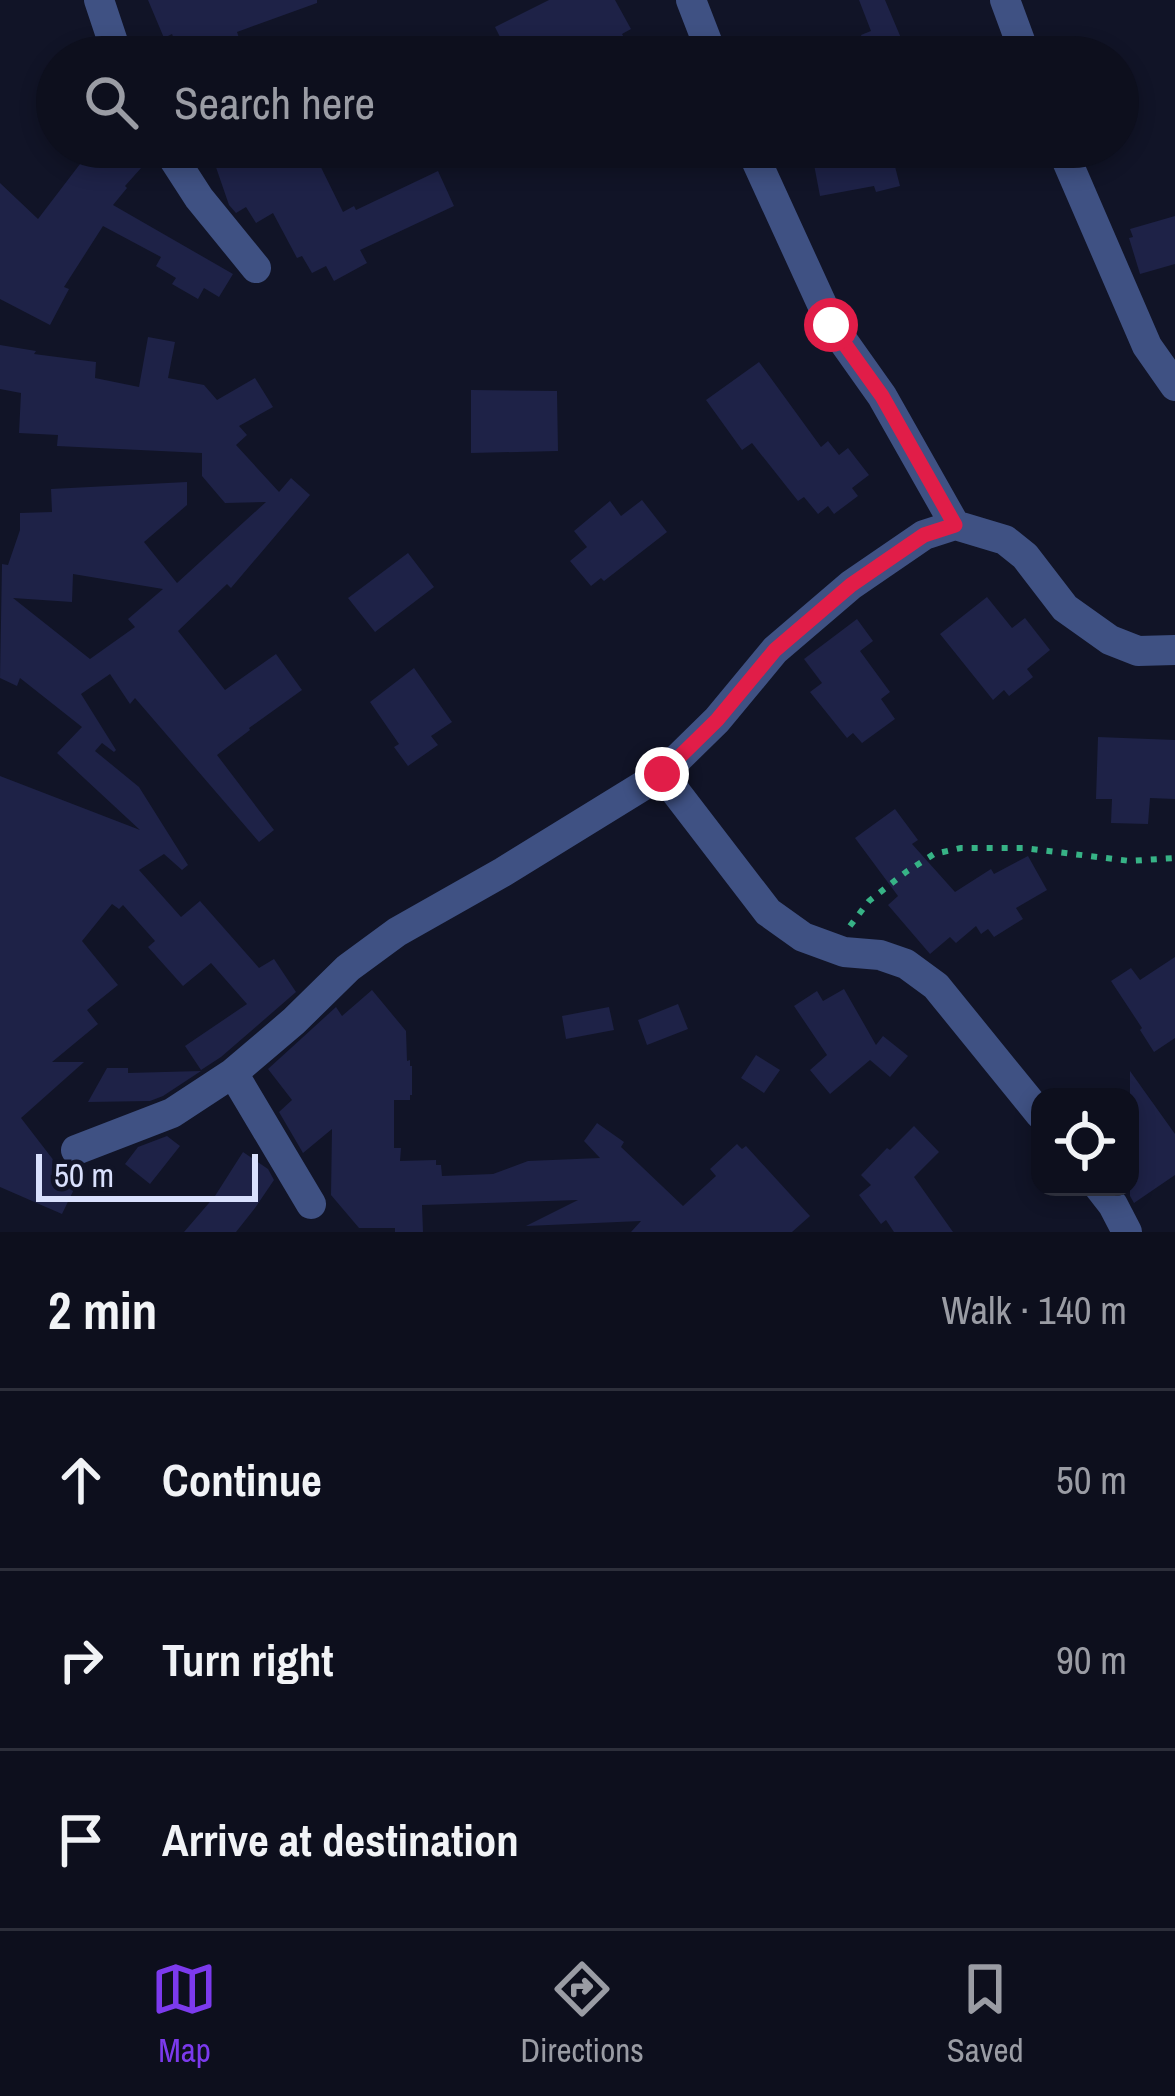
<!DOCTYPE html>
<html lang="en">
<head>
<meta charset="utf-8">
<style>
  :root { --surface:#0d0f1d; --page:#1b1d2a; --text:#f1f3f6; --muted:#9a9ca4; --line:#2d2f3b; --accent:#7c3aed }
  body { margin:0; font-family:"Archivo Narrow",sans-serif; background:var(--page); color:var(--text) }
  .controls { position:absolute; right:36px; bottom:36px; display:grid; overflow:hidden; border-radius:24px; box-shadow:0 6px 18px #0003 }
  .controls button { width:108px; height:108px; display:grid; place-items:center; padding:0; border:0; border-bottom:3px solid var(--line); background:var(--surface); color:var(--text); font:60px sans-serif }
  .scale { position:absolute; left:36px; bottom:30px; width:222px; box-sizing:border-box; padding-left:12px; border:6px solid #d9e0fd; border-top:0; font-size:33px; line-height:42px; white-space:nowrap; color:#d9e0fd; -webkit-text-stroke:9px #111427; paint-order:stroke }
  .stop { position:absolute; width:36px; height:36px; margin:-27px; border:9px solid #e11d48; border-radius:50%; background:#fff }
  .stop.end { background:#e11d48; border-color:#fff; box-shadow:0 3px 12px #0008 }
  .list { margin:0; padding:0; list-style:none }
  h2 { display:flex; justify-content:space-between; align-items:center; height:156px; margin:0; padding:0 48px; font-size:51px }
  h2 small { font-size:39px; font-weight:400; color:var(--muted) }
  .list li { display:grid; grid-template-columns:78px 1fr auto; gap:36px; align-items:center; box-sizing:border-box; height:180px; padding:0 48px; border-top:3px solid var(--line) }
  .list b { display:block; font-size:45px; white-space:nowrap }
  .list em { font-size:39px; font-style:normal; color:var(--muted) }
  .icon { flex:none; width:66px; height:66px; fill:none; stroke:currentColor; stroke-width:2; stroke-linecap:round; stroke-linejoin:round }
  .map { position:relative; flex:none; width:1175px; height:1232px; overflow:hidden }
  .search { position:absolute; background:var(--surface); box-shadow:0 6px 18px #0003; left:36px; right:36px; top:36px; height:132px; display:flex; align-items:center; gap:30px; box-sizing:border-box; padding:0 42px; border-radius:66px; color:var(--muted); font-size:45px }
  .sheet { height:696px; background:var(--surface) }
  nav { display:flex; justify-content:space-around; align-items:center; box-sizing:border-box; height:168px; border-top:3px solid var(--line); background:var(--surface); font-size:33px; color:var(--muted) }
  nav a { display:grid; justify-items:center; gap:6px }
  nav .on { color:var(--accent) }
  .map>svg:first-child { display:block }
  .building { fill:#1e2247; fill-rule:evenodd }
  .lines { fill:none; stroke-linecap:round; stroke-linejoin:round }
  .path { stroke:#37b386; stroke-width:6; stroke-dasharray:6 9; stroke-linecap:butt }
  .minor { stroke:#3f5183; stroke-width:30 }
  .route { stroke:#e11d48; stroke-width:15 }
</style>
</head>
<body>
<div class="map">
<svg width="1175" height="1232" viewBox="0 0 1175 1232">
  <rect width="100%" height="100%" fill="#111427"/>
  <path class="building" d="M 148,0 L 317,0 L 317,3 L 237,32 L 239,38 L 226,43 L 232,57 L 181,57 L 172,34 L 164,38 Z
    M 549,0 L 615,0 L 631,29 L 622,34 L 626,41 L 597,57 L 510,57 L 495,27 Z
    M 859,0 L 885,0 L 909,57 L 870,57 L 861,35 L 871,31 Z
    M 93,147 L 147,147 L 150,158 L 125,186 L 127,188 L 113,205 L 233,274 L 219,297 L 204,288 L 198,299 L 172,284 L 176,278 L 156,266 L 161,257 L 103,226 L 64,287 L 69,289 L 50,325 L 0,299 L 0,183 L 38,219 Z
    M 209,147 L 311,147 L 343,212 L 354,206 L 356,210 L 438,171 L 454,206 L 360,250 L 367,263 L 334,281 L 326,266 L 312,273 L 302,256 L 297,258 L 273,213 L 256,223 L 246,207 L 236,213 L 229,205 Z
    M 849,147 L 890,147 L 900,186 L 876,192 L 874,186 L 820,196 L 812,154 Z
    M 1175,216 L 1175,264 L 1140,274 L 1129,238 L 1133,237 L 1130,229 Z
    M 148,337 L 175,342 L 168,378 L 204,385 L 217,400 L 255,378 L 273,407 L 239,426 L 247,435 L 236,445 L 279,492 L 291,478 L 310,495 L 231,588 L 227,584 L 178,631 L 225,690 L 276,654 L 302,690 L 249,728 L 250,730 L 217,755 L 274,830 L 259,842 L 135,698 L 130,704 L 110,674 L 81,694 L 116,750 L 114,752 L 102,743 L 95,751 L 139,787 L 188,865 L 182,870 L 164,854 L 139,870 L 181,917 L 200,901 L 259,968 L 274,959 L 296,992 L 221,1057 L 201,1070 L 185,1046 L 247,1004 L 211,963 L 183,986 L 148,947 L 155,941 L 123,905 L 119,909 L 112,904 L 82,941 L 118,985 L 87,1010 L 98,1024 L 52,1062 L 84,1062 L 21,1118 L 58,1166 L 80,1177 L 62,1214 L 0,1187 L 0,776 L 140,830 L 57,753 L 82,727 L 20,678 L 17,686 L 0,678 L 2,564 L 8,565 L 20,530 L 20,513 L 52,512 L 51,489 L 187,482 L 187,505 L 144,542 L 177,583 L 266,502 L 225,503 L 202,476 L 202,453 L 57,446 L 58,435 L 19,433 L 21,393 L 0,389 L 0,345 L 36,351 L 34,354 L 96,362 L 95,378 L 139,387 ZM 73,574 L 163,589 L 128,619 L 135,627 L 90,659 L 13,598 L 72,602 Z
    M 759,362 L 821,447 L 828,441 L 839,455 L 848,448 L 869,475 L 852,488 L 858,496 L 834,514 L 828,506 L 818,514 L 804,497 L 798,501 L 752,443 L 742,450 L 706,400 Z
    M 471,390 L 557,391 L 558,451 L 471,453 Z
    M 642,500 L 667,532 L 604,581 L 601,578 L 591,586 L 570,561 L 587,547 L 574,531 L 610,501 L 621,516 Z
    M 408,553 L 434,587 L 375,632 L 348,598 Z
    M 987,597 L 1012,628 L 1025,618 L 1050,650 L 1027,669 L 1033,677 L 1009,696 L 1004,690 L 993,700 L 940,634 Z
    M 857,619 L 873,641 L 860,651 L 890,692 L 881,699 L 895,719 L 862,743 L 853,733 L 847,738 L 810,692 L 822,683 L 804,659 Z
    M 414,668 L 452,722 L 431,736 L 438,745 L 408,766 L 394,747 L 399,744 L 370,702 Z
    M 1098,737 L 1175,740 L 1175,799 L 1150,798 L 1148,824 L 1111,823 L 1112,799 L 1096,799 Z
    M 895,809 L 918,840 L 912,844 L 955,892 L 991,869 L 994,874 L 1028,856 L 1047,890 L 1016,908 L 1023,919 L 994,937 L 988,929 L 981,934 L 976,926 L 956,943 L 950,937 L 930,954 L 888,905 L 898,896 L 855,838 Z
    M 1175,957 L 1175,1038 L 1154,1052 L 1140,1030 L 1142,1028 L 1111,981 L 1131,968 L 1140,980 Z
    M 844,989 L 876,1045 L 883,1036 L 908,1056 L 890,1077 L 870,1060 L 830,1094 L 810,1070 L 827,1055 L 794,1006 L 817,991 L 823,1001 Z
    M 372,990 L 406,1031 L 407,1061 L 410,1060 L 410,1066 L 412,1066 L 412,1095 L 410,1095 L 410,1100 L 394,1100 L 394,1148 L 401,1148 L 400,1161 L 436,1160 L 436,1165 L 441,1165 L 442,1176 L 493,1174 L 528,1161 L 600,1158 L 584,1141 L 597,1123 L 624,1142 L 621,1147 L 683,1206 L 716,1176 L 710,1169 L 737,1144 L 742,1149 L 746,1146 L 810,1216 L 792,1232 L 631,1232 L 641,1221 L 526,1226 L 578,1200 L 422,1205 L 423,1232 L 395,1232 L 395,1228 L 359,1228 L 331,1195 L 332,1129 L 303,1153 L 279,1112 L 292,1100 L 268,1069 L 336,1007 L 342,1016 Z
    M 678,1004 L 688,1029 L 647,1045 L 638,1020 Z
    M 609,1007 L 614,1030 L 566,1039 L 562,1016 Z
    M 756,1055 L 780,1070 L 764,1093 L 741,1078 Z
    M 107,1068 L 128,1068 L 128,1073 L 201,1071 L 163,1096 L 150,1101 L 88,1102 Z
    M 1130,1071 L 1175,1134 L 1175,1175 L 1134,1203 L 1130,1196 Z
    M 914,1126 L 939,1152 L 914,1177 L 953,1232 L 894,1232 L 886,1220 L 881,1224 L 859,1195 L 871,1185 L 861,1175 L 887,1148 L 890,1150 Z
    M 167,1136 L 180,1146 L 150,1184 L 125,1164 L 138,1147 Z
    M 243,1152 L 268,1169 L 274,1180 L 255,1208 L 236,1232 L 184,1232 L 215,1196 Z"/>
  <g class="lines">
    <path class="path" d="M 850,926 L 869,901 L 906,872 L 934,854 L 961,848 L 1024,848 L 1130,861 L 1175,858"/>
    <path class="minor" d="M 99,0 L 118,57
      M 691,0 L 713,57
      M 1005,0 L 1026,57
      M 166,147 L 199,198 L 256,268
      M 750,147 L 831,324 L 882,396 L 955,525
      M 1061,147 L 1147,346 L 1175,386
      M 662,774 L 768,912 L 803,937 L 844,952 L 880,955 L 906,964 L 936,986 L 1040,1114
      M 76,1150 L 172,1113 L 233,1073
      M 1099,1187 L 1113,1205 L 1127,1232
      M 311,1204 L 233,1073 L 294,1021 L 348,968 L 397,932 L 503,872 L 662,774 L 717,720 L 775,650 L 851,585 L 924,535 L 955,525 L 1005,540 L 1025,556 L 1065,608 L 1110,640 L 1138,651 L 1175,650"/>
  </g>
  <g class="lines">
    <path class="route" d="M 662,774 L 717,720 L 775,650 L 851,585 L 924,535 L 955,525 L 882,396 L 831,325"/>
  </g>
</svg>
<div class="controls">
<button><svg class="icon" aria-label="locate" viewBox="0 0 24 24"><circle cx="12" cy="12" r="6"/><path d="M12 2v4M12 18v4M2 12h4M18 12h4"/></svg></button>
</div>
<div class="scale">50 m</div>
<div class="stop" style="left:831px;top:325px"></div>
<div class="stop end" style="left:662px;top:774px"></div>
<div class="search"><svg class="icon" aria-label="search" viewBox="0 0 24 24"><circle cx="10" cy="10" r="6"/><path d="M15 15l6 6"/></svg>Search here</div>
</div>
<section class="sheet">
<h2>2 min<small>Walk · 140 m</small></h2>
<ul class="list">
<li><svg class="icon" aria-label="ahead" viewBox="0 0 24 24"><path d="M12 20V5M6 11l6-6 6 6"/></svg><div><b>Continue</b></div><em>50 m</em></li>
<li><svg class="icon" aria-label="right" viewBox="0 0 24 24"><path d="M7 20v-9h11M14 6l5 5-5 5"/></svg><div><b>Turn right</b></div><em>90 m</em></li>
<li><svg class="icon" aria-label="arrive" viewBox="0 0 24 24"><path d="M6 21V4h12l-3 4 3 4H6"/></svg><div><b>Arrive at destination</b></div></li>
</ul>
</section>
<nav>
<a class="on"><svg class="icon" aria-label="map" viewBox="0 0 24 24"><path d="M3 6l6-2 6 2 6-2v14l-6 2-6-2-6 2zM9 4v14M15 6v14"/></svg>Map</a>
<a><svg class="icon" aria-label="directions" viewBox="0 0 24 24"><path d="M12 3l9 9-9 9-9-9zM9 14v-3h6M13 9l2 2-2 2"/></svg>Directions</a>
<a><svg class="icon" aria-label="saved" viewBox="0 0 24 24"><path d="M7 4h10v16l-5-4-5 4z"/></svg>Saved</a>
</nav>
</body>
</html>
